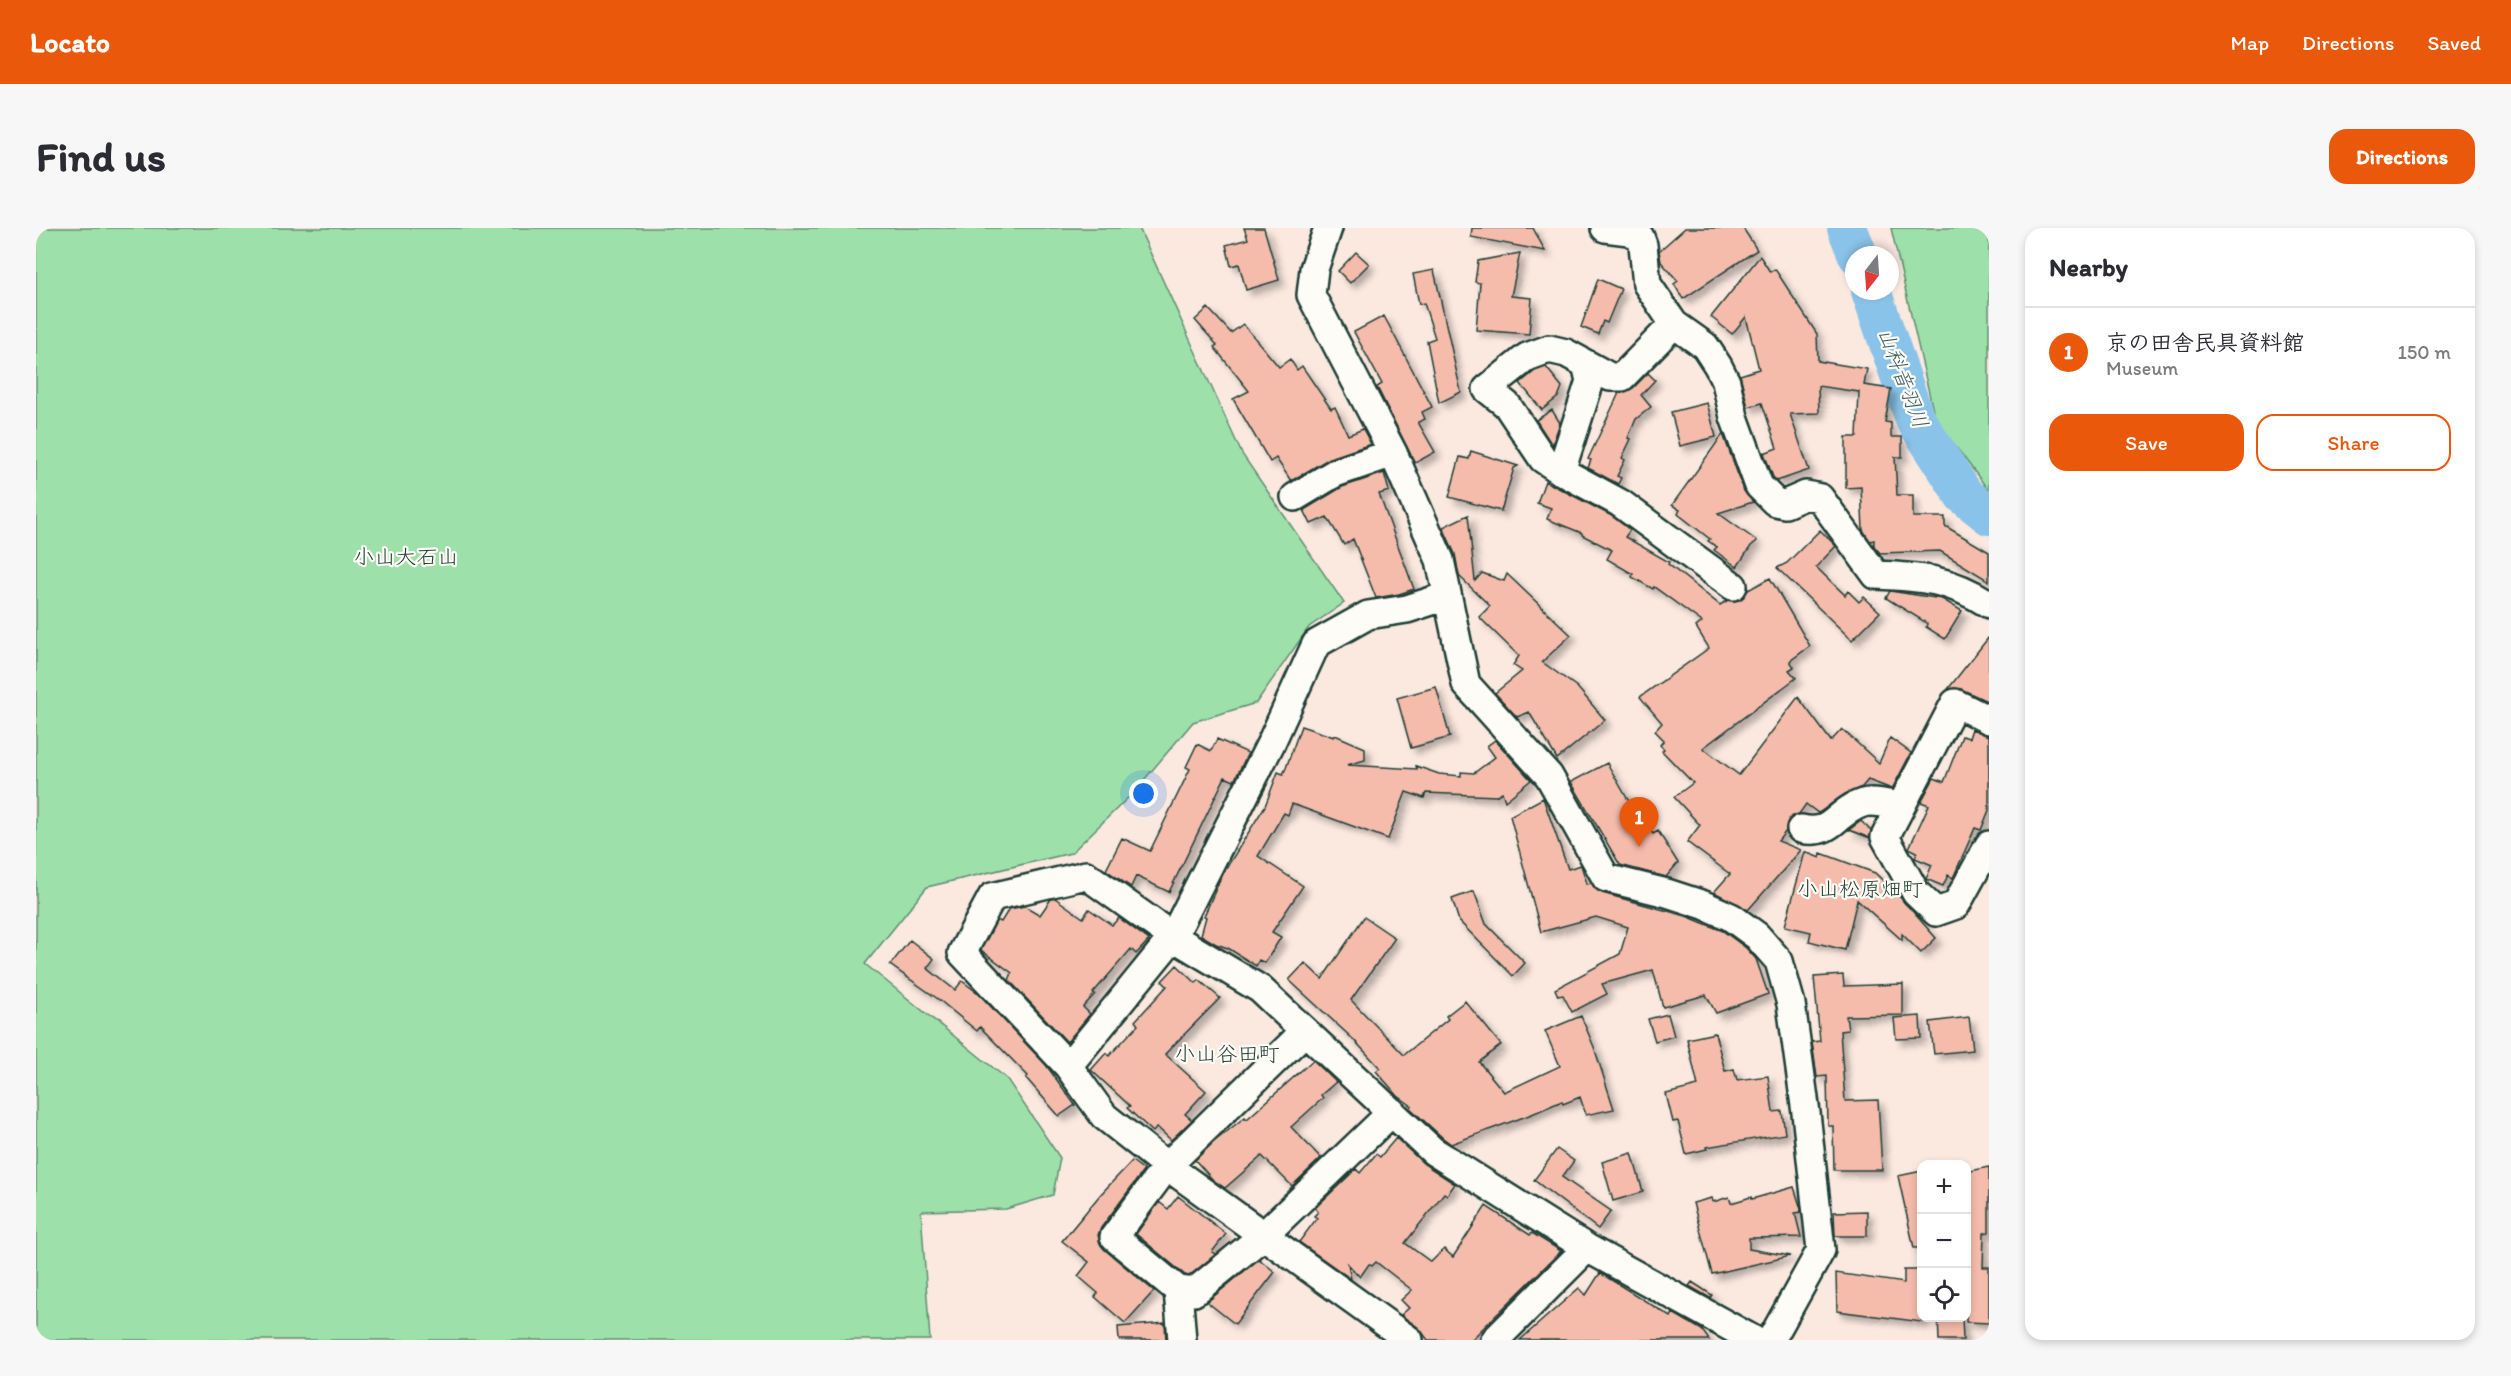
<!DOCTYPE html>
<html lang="en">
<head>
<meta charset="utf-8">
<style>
  :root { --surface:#fff; --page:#f7f7f7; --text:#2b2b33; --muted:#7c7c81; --line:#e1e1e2; --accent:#ea580c }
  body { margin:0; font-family:Itim,"Klee One",sans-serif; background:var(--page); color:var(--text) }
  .controls { position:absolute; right:18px; bottom:18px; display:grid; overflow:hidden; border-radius:12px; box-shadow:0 3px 9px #0003 }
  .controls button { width:54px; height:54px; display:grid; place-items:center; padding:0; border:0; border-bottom:2px solid var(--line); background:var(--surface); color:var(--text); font:30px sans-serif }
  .compass { position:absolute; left:1809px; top:18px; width:54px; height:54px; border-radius:50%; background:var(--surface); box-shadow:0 3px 9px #0003; rotate:197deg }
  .you { position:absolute; left:1108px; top:566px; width:21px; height:21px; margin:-15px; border:4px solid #fff; border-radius:50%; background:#1a73e8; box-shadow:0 0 0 9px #1a73e833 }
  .badge { display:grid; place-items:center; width:39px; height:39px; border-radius:50%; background:var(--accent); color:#fff; font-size:20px; font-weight:700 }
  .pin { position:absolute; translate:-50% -50px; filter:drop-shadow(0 2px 3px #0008) }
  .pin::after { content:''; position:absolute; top:32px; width:21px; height:18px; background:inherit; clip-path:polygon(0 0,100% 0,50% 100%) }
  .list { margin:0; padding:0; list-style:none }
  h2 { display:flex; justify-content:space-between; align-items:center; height:78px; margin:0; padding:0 24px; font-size:26px }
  h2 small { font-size:20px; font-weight:400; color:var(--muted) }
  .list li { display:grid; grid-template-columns:39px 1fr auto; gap:18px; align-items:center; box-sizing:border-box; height:90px; padding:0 24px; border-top:2px solid var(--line) }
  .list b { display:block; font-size:22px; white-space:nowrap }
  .list p { margin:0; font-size:20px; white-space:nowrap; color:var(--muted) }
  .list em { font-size:20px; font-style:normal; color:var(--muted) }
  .actions { display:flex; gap:12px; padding:18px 24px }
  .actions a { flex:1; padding:14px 0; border:2px solid var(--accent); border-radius:18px; text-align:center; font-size:21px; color:var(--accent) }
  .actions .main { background:var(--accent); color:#fff }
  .icon { flex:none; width:33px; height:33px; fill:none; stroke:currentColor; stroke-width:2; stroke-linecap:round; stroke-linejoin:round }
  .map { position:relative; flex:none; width:1953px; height:1112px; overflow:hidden; border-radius:18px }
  header { display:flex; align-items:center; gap:36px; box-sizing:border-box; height:84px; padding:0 30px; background:var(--accent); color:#fff }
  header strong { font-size:28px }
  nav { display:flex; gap:33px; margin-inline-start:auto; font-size:21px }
  .intro { display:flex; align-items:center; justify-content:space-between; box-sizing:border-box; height:144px; padding:0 36px }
  h1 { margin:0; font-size:42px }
  .button { padding:15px 27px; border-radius:18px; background:var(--accent); color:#fff; font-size:21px; font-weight:700 }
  main { display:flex; gap:36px; padding:0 36px }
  aside { flex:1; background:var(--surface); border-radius:18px; box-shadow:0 3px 9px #0003 }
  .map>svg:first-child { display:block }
  .green { fill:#9ee0aa; stroke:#5e8e6f; stroke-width:1.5 }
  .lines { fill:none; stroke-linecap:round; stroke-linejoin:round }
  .river { stroke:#8ac3e9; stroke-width:40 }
  .building { fill:#f5bcac; stroke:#1f3d34; stroke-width:1.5; filter:url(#shadow) }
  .minor-casing { stroke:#1f3d34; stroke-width:32 }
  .minor { stroke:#fdfcf7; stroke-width:27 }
  .labels { text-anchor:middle; stroke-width:4.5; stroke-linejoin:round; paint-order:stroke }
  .water-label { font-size:21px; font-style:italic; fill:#3a5e61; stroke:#fdfcf7 }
  .neighbourhood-label { font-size:21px; fill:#1f3d34; stroke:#fdfcf7 }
</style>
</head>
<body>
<header>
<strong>Locato</strong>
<nav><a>Map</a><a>Directions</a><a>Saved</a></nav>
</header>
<div class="intro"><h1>Find us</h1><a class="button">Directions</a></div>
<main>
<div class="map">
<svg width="1953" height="1112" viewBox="0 0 1953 1112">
  <defs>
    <filter id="shadow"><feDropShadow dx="5.5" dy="5.5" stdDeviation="3" flood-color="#0004"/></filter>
  </defs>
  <rect width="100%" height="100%" fill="#fbe9e0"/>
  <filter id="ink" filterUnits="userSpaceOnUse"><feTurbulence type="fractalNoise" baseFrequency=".0167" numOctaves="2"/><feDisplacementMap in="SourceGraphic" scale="12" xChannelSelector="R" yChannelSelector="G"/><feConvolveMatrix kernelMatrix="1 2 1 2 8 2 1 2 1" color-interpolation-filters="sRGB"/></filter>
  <g filter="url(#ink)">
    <path class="green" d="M 0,0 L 1103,0 L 1206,226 L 1308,375 L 1273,399 L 1220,475 L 1157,494 L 1097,565 L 1035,625 L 891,659 L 829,736 L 971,851 L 1024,930 L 1017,967 L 970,981 L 885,983 L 894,1112 L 0,1112 Z
      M 1855,0 L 1953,0 L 1953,263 L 1899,191 Z"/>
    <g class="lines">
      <path class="river" d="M 1811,0 L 1822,27
        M 1835,63 L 1879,191 L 1928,267 L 1953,287"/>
    </g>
    <path class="building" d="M 1208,0 L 1228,0 L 1243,52 L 1210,62 L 1203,36 L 1195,38 L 1190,17 L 1212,11 Z
      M 1436,0 L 1497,0 L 1509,23 L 1435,9 Z
      M 1649,0 L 1707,0 L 1721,22 L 1647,71 L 1638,56 L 1642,53 L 1625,34 L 1623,23 Z
      M 1320,24 L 1333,36 L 1314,55 L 1302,43 Z
      M 1484,25 L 1475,68 L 1496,70 L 1493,106 L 1440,102 L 1444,55 L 1439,54 L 1442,33 Z
      M 1724,28 L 1734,44 L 1739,41 L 1781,106 L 1782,133 L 1831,141 L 1828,157 L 1855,161 L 1849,194 L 1855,195 L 1855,209 L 1866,209 L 1866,229 L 1859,229 L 1861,267 L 1877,267 L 1877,289 L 1909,289 L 1909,298 L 1953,324 L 1953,353 L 1904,323 L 1844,325 L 1838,318 L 1838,312 L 1834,313 L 1827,302 L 1825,259 L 1810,260 L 1810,209 L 1821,209 L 1823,164 L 1782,158 L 1783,185 L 1754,186 L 1773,242 L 1741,253 L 1737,249 L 1728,225 L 1741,220 L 1726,175 L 1712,179 L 1704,147 L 1723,141 L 1710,89 L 1696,106 L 1675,89 Z
      M 1398,42 L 1425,164 L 1403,175 L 1391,113 L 1399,110 L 1388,75 L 1383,76 L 1377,46 Z
      M 1562,51 L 1585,61 L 1571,95 L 1567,93 L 1562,106 L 1545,99 Z
      M 1172,80 L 1195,105 L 1207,96 L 1243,139 L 1254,131 L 1261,142 L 1266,138 L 1295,181 L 1299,179 L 1312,207 L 1327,201 L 1335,216 L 1294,230 L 1255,253 L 1240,230 L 1234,234 L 1197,171 L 1213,163 L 1178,119 L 1181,117 L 1159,92 Z
      M 1348,88 L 1396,179 L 1386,184 L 1389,191 L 1382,194 L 1399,224 L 1379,235 L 1341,159 L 1346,156 L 1318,104 Z
      M 1510,139 L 1526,159 L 1522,169 L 1506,182 L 1484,155 L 1499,143 Z
      M 1612,145 L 1619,152 L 1605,167 L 1615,179 L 1600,191 L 1592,210 L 1595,211 L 1586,230 L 1589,232 L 1581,248 L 1585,250 L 1582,256 L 1552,240 L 1555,232 L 1552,231 L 1583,165 L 1597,160 Z
      M 1671,175 L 1680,209 L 1644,218 L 1635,184 Z
      M 1516,182 L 1524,195 L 1516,217 L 1500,192 Z
      M 1687,206 L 1708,263 L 1717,274 L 1682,285 L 1721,313 L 1715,318 L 1701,339 L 1678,322 L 1681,319 L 1672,313 L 1674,311 L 1642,286 L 1644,282 L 1636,277 Z
      M 1435,223 L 1482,238 L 1478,240 L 1465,283 L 1413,269 L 1424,229 L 1433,231 Z
      M 1348,245 L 1353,263 L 1343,266 L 1378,361 L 1363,366 L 1340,370 L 1317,311 L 1308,317 L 1291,289 L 1275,296 L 1268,282 L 1306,259 Z
      M 1509,253 L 1576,288 L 1594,302 L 1589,309 L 1633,334 L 1632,336 L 1684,377 L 1692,372 L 1704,372 L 1712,362 L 1734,350 L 1774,418 L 1754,433 L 1758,439 L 1753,442 L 1760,450 L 1667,520 L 1703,547 L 1762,469 L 1795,513 L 1806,501 L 1843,535 L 1854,510 L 1875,525 L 1856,561 L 1832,552 L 1826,559 L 1809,566 L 1784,584 L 1782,585 L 1770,576 L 1763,586 L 1753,591 L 1750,603 L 1742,613 L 1765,622 L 1712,682 L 1678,664 L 1694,646 L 1651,614 L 1664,597 L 1638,569 L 1657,555 L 1626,523 L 1628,521 L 1624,517 L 1628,512 L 1619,503 L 1626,495 L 1604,469 L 1673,420 L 1660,399 L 1666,394 L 1618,359 L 1617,361 L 1596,349 L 1597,346 L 1571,331 L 1576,322 L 1546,307 L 1546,305 L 1511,291 L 1515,280 L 1501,275 Z
      M 1432,287 L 1439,353 L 1446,345 L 1468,353 L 1471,346 L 1535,407 L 1506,434 L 1541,459 L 1569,492 L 1521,531 L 1493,484 L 1481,489 L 1459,465 L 1486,443 L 1477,437 L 1483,428 L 1443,389 L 1454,378 L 1423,348 L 1419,326 L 1407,299 Z
      M 1784,302 L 1800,318 L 1780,339 L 1809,367 L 1812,363 L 1823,374 L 1828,369 L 1844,384 L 1816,412 L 1741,340 L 1751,335 Z
      M 1854,363 L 1906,371 L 1926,383 L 1909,411 L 1890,399 L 1891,396 L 1886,392 L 1850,370 Z
      M 1953,409 L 1953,474 L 1925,461 L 1912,461 Z
      M 1400,459 L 1414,509 L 1375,520 L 1361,470 Z
      M 1265,498 L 1298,509 L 1299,507 L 1329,520 L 1329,532 L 1311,537 L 1381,541 L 1380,538 L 1403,546 L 1425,548 L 1425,544 L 1438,545 L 1459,529 L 1451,518 L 1459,512 L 1495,552 L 1469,573 L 1466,564 L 1460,568 L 1390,565 L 1388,570 L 1370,564 L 1352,611 L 1256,576 L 1252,587 L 1248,585 L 1222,628 L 1267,658 L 1236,704 L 1245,709 L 1229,735 L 1223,732 L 1220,738 L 1192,720 L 1180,716 L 1165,707 L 1170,689 L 1168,688 L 1186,647 L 1229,578 L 1242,544 L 1247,546 L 1250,540 Z
      M 1936,501 L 1953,508 L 1953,582 L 1945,602 L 1939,600 L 1917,650 L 1912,647 L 1907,658 L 1890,651 L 1896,637 L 1879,630 L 1881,624 L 1873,620 L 1893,577 L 1885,574 L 1898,550 L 1908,554 L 1926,508 L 1933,510 Z
      M 1181,511 L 1212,525 L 1198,553 L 1189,549 L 1133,664 L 1100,648 L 1095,659 L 1070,642 L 1086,610 L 1114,623 L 1154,541 L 1150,539 L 1161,516 L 1175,523 Z
      M 1571,535 L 1608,600 L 1612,598 L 1617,606 L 1622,603 L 1642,635 L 1630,649 L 1584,637 L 1535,554 Z
      M 1507,570 L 1532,641 L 1545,637 L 1551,656 L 1555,655 L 1566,665 L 1650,688 L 1687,703 L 1710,720 L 1720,731 L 1732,766 L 1680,785 L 1670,767 L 1627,779 L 1617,742 L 1566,756 L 1571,766 L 1536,784 L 1527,767 L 1522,768 L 1519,761 L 1584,726 L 1592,699 L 1560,689 L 1505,704 L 1474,588 Z
      M 1825,593 L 1835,603 L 1834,610 L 1813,602 Z
      M 1769,624 L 1784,630 L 1785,625 L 1839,645 L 1863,668 L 1900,710 L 1885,725 L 1866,706 L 1866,712 L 1821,672 L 1809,722 L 1773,713 L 1775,704 L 1749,698 Z
      M 1438,663 L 1450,696 L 1489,735 L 1477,748 L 1423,693 L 1416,671 Z
      M 1019,670 L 1047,690 L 1053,681 L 1076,697 L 1083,690 L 1113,712 L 1100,726 L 1095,721 L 1057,765 L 1059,766 L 1047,779 L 1054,786 L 1031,814 L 973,752 L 976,745 L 945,722 L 961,692 L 965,694 L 973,681 L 989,678 L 1004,687 L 1015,671 Z
      M 1328,689 L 1359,710 L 1315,772 L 1368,827 L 1412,791 L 1410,788 L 1429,773 L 1465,817 L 1443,834 L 1468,864 L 1524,838 L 1509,803 L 1545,788 L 1558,819 L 1578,881 L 1550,887 L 1544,869 L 1527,876 L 1526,873 L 1496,886 L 1415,916 L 1407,910 L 1374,880 L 1376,878 L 1362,868 L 1340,843 L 1344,840 L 1318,812 L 1253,752 L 1269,735 L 1286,751 Z
      M 874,712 L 898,731 L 891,740 L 919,762 L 926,753 L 942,765 L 1010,837 L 1039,877 L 1023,888 L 990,850 L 992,848 L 944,799 L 941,803 L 902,771 L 854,737 Z
      M 1141,737 L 1160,755 L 1163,752 L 1184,770 L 1129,826 L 1170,863 L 1149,886 L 1156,892 L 1135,912 L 1121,899 L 1117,904 L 1091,880 L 1094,878 L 1055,842 L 1070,825 L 1073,828 L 1102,797 L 1099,793 L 1131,758 L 1126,753 Z
      M 1807,747 L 1808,758 L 1867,756 L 1867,787 L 1810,788 L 1812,802 L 1804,803 L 1809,873 L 1842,872 L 1846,942 L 1798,942 L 1797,898 L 1792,898 L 1791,848 L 1781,849 L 1776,814 L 1784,813 L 1778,749 Z
      M 1632,786 L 1638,808 L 1619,813 L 1612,791 Z
      M 1884,788 L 1885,810 L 1860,811 L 1858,790 Z
      M 1933,789 L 1937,822 L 1898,826 L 1894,794 Z
      M 1679,805 L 1689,843 L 1698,841 L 1701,852 L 1732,848 L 1737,884 L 1746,883 L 1749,906 L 1670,919 L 1671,921 L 1650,926 L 1642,893 L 1637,894 L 1630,866 L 1662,858 L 1651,811 Z
      M 1277,832 L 1300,854 L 1285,867 L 1287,870 L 1255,899 L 1285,930 L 1256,958 L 1226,928 L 1189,960 L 1177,952 L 1159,932 L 1179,913 L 1209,889 L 1211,891 Z
      M 1360,910 L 1388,936 L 1419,956 L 1411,967 L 1408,965 L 1369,1015 L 1395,1034 L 1408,1021 L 1417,1029 L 1450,978 L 1494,1007 L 1496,1005 L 1525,1023 L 1435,1112 L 1392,1112 L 1383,1100 L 1365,1087 L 1373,1080 L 1365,1072 L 1376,1062 L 1340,1034 L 1336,1038 L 1333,1036 L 1324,1049 L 1312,1036 L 1315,1051 L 1263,1014 L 1281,990 L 1278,988 L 1282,984 L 1279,980 L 1320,941 L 1324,945 L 1340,926 L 1344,929 Z
      M 1521,921 L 1538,933 L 1526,949 L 1575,983 L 1562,1001 L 1498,952 Z
      M 1596,925 L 1607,964 L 1577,973 L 1566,934 Z
      M 1096,933 L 1108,942 L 1065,1000 L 1062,1007 L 1064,1015 L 1068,1021 L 1118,1063 L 1089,1095 L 1059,1069 L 1062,1065 L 1042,1048 L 1053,1034 L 1026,1013 L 1064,967 Z
      M 1953,939 L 1953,1004 L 1948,1005 L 1947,1039 L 1953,1039 L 1953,1095 L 1930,1094 L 1930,944 Z
      M 1886,943 L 1886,1020 L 1878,1020 L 1862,948 Z
      M 1758,959 L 1765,981 L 1765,984 L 1759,985 L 1765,1009 L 1713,1010 L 1713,1021 L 1755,1028 L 1676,1046 L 1657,975 L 1676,970 L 1677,974 L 1693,969 L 1695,975 L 1715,969 L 1716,971 Z
      M 1142,968 L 1190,1006 L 1176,1024 L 1180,1026 L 1153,1048 L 1149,1047 L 1100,1006 L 1123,974 L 1132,981 Z
      M 1831,983 L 1831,1008 L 1799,1008 L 1798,984 Z
      M 1223,1031 L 1239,1044 L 1199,1096 L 1171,1074 Z
      M 1868,1042 L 1886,1042 L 1886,1094 L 1801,1083 L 1800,1045 L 1868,1055 Z
      M 1564,1045 L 1635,1089 L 1637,1085 L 1666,1102 L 1673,1112 L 1484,1112 L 1543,1060 L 1550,1067 Z
      M 1656,1054 L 1676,1067 L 1674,1070 L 1653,1058 Z
      M 1902,1089 L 1926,1089 L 1927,1112 L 1903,1112 Z
      M 1129,1095 L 1130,1112 L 1083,1112 L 1082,1099 Z"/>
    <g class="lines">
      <g class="minor-casing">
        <path id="minor" d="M 1292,0 L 1278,41 L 1275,67 L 1357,225 L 1404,332 L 1430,456 L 1513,548 L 1570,650 L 1631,665 L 1668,677 L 1695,689 L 1721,708 L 1743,733 L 1755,776 L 1770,885 L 1785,1022 L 1735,1112
          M 1569,0 L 1593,3 L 1604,9 L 1607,17 L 1611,56 L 1638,96 L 1669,118 L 1682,138 L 1690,154 L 1698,189 L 1723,258 L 1739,274 L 1749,276 L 1770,267 L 1784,270 L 1840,347 C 1886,349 1914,351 1953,376
          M 1638,96 L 1586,149 L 1574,149 L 1530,125 L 1513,121 L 1491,129 L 1451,161 L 1471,177 L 1507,231 L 1525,243 L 1584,275 L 1697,358
          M 1525,243 L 1554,153 L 1550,136
          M 1259,269 L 1299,245 L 1357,225
          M 1953,492 L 1919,475 L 1849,609 L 1880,665 L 1900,684 L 1920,677 L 1953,617
          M 1765,601 C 1798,608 1798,584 1827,575 C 1838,572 1854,577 1865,578
          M 1269,803 L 1131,938 L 1078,1009 L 1142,1062 L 1158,1064 L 1228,1007 L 1356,884
          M 1032,838 L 926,725 L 956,669 L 1050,647 L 1137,709 L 1224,761 L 1397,923 L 1551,1020 L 1718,1112
          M 1142,1062 L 1146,1112
          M 1373,1112 L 1131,938 L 1068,888 L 1032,838 L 1137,709 L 1235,515 L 1280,416 L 1332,387 L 1371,381 L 1411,368
          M 1459,1112 L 1551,1020"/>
      </g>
      <use href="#minor" class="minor"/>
    </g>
  </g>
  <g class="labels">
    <g class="water-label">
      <text transform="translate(1867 150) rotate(69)" y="7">山科音羽川</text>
    </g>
    <g class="neighbourhood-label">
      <text x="370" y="336">小山大石山</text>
      <text x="1824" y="668">小山松原畑町</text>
      <text x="1191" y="833">小山谷田町</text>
    </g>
  </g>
</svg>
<div class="controls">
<button>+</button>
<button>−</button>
<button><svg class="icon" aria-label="locate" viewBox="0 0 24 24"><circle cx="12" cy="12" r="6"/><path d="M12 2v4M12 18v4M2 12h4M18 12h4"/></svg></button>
</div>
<svg class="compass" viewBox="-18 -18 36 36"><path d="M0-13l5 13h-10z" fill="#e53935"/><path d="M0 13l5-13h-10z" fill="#7c7c81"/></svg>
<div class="you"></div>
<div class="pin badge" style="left:1603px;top:619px">1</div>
</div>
<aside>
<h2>Nearby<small></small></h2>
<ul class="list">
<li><span class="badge">1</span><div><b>京の田舎民具資料館</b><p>Museum</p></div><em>150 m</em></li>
</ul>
<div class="actions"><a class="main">Save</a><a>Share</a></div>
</aside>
</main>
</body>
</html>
